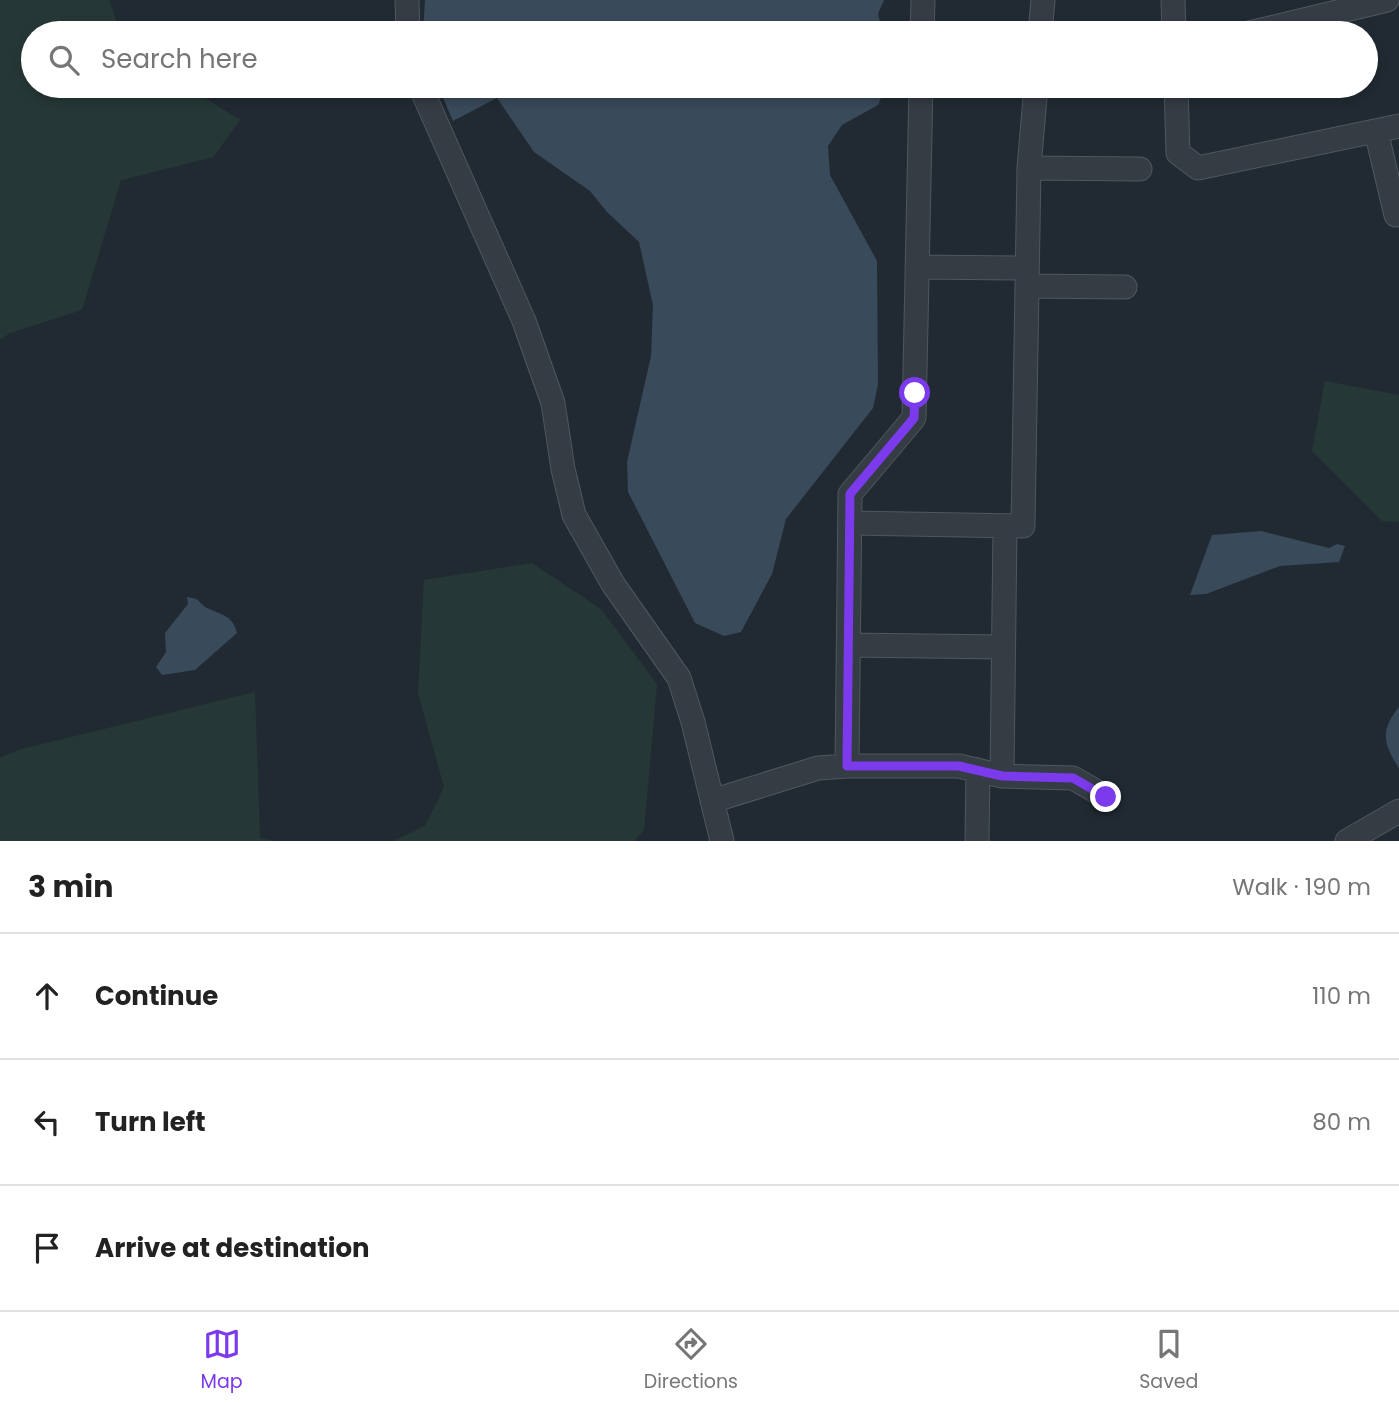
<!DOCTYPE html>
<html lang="en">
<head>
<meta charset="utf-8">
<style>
  :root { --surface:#fff; --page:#f6f6f6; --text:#222; --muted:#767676; --line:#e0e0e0; --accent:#7c3aed }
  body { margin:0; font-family:Poppins,sans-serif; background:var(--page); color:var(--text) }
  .stop { position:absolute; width:21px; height:21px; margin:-16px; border:5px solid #7c3aed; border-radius:50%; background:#fff }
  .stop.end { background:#7c3aed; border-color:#fff; box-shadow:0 2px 7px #0008 }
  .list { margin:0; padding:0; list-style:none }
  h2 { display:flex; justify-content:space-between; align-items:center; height:91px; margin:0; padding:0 28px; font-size:30px }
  h2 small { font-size:23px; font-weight:400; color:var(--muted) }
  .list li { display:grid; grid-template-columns:46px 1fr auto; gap:21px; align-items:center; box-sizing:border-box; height:126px; padding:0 28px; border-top:2px solid var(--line) }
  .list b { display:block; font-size:26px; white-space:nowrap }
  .list em { font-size:23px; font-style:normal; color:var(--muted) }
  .icon { flex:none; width:38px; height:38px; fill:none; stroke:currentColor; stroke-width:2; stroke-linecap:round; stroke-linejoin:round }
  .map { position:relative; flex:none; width:1399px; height:841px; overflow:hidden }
  .search { position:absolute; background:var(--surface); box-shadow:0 4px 10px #0003; left:21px; right:21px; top:21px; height:77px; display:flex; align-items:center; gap:18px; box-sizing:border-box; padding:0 24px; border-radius:38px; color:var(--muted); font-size:26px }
  .sheet { height:469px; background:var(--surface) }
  nav { display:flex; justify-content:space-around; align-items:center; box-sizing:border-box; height:98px; border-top:2px solid var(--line); background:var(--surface); font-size:19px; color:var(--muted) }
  nav a { display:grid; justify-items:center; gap:4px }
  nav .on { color:var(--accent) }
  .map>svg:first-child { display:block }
  .green { fill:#263836 }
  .water { fill:#394a5b }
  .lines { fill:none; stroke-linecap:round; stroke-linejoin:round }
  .minor-casing { stroke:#4f575f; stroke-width:25 }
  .minor { stroke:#353c44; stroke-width:23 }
  .route { stroke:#7c3aed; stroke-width:9 }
</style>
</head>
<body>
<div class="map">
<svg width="1399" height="841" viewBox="0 0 1399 841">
  <rect width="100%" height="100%" fill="#212a33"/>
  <path class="green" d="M 0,0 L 109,0 L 121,33 L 33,33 L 33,86 L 186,86 L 240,120 L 213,157 L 121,180 L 82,310 L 10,333 L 0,340 Z
    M 1325,381 L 1399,395 L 1399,522 L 1382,521 L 1312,451 Z
    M 532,563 L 601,609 L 657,684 L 644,830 L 634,841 L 393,841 L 425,826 L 444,787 L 418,693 L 424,580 Z
    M 255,692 L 260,838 L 274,841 L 0,841 L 0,758 L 18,750 Z"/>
  <path class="water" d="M 425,0 L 884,0 L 878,14 L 883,33 L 423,33 Z
    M 438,86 L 886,86 L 878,105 L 842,125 L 828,146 L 830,175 L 877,261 L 878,384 L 873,408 L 786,519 L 772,574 L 741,632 L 724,636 L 695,623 L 628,492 L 627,462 L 651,356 L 653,305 L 639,242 L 607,212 L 590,191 L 534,152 L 497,98 L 453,121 Z
    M 1261,531 L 1329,548 L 1337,544 L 1345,546 L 1339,562 L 1280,566 L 1206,594 L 1190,595 L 1212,535 Z
    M 187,597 C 202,599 197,602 207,608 C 221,615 233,615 237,633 L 195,670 L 162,675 L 156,667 L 166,652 L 165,633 L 188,604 Z
    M 1399,707 L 1399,768 C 1383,744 1380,730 1399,707 Z"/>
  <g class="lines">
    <g class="minor-casing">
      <path id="minor" d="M 407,0 L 408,33
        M 1173,0 L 1174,33
        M 922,33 L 923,0
        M 1040,33 L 1043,0
        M 1249,33 L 1387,0
        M 420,86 L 524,321 L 553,403 L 563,469 L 574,515 L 613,584 L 679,678 L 693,722 L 722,841
        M 1176,86 L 1178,153 L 1198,168 L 1399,126
        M 1376,131 L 1396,215
        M 1029,168 L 1140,169
        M 917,267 L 1027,268
        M 1027,286 L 1125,287
        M 851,523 L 1023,526 L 1029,168 L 1036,86
        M 849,645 L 1003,647
        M 847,766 L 850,494 L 914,418 L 921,86
        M 1002,776 L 1005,526
        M 712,801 L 818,768 L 847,766 L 959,766 L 1002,776 L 1073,778 L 1106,797
        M 977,841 L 978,770
        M 1347,841 L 1399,811"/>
    </g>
    <use href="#minor" class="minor"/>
  </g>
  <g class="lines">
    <path class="route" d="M 915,393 L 914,418 L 850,494 L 847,766 L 959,766 L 1002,776 L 1073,778 L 1106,797"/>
  </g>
</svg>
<div class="stop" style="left:915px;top:393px"></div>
<div class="stop end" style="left:1106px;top:797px"></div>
<div class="search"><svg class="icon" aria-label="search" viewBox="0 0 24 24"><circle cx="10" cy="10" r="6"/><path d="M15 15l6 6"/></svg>Search here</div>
</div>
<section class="sheet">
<h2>3 min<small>Walk · 190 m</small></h2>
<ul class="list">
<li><svg class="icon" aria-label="ahead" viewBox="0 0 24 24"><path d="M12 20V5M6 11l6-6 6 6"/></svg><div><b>Continue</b></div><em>110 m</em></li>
<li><svg class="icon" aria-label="left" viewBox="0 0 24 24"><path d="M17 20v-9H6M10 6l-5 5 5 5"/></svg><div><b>Turn left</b></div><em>80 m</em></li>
<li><svg class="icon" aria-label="arrive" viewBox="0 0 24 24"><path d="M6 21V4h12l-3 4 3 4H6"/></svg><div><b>Arrive at destination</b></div></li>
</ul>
</section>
<nav>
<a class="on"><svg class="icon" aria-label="map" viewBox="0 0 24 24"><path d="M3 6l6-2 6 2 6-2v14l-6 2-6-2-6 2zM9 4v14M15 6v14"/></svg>Map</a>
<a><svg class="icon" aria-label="directions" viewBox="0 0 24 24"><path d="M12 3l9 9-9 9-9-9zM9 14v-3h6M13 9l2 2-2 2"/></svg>Directions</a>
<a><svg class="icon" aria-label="saved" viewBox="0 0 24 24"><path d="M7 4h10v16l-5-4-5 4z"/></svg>Saved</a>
</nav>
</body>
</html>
